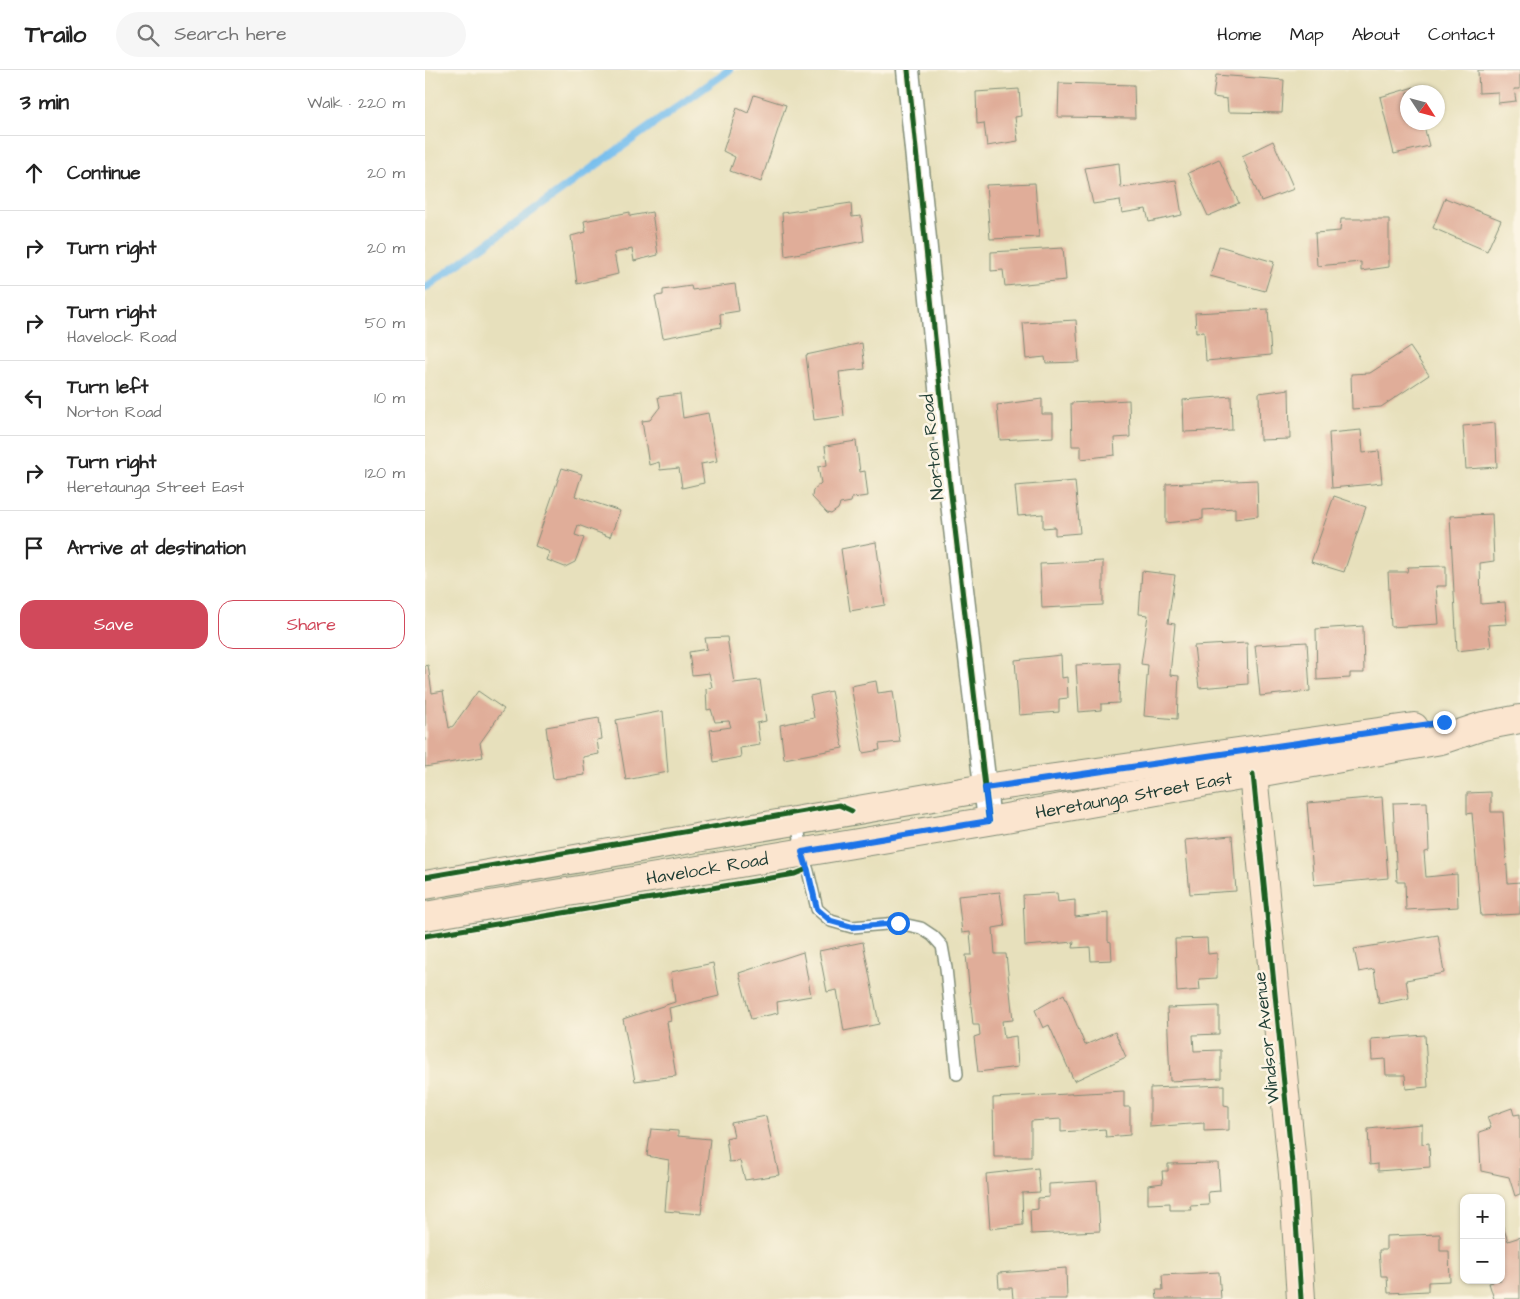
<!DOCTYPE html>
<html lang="en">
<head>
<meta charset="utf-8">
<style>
  :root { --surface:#fff; --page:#f6f6f6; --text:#222; --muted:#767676; --line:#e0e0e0; --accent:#d1495b }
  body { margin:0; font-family:"Architects Daughter",sans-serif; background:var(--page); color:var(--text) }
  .controls { position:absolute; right:15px; bottom:15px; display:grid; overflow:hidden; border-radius:10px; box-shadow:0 1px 4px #0004 }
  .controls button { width:45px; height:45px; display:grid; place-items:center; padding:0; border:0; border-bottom:1px solid var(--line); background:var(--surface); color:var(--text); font:25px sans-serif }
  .compass { position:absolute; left:975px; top:15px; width:45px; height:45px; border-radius:50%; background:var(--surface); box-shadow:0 1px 4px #0004; rotate:126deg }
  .stop { position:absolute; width:15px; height:15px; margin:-11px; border:4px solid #1a73e8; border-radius:50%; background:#fff }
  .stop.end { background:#1a73e8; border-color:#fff; box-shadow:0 1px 5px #0008 }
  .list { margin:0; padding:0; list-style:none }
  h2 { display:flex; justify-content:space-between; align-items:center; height:65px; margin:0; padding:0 20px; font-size:21px }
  h2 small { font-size:16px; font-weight:400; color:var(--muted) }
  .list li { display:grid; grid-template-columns:32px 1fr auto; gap:15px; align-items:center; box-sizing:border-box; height:75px; padding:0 20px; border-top:1px solid var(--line) }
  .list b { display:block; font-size:19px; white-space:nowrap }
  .list p { margin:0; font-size:16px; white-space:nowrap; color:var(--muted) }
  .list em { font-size:16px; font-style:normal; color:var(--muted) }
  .actions { display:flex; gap:10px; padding:15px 20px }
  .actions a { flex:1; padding:11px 0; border:1px solid var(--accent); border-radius:15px; text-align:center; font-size:18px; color:var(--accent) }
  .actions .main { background:var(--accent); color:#fff }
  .icon { flex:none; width:28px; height:28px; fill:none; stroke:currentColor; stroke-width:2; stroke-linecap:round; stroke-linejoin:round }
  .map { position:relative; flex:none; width:1095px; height:1229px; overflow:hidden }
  header { display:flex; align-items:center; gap:30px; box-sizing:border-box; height:70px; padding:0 25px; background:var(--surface); border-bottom:1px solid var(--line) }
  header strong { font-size:24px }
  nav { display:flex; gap:28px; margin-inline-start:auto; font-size:18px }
  .search { width:350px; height:45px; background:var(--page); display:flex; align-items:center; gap:12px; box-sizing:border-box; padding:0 18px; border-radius:28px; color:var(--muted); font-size:19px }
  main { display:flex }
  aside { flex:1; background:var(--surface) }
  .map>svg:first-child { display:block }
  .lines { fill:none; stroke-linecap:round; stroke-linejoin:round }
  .stream { stroke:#75beee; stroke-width:8 }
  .building { fill:#e0ad99 }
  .lane-casing { stroke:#838e78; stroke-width:14 }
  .street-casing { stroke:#838e78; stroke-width:25 }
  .secondary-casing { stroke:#838e78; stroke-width:30 }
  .lane { stroke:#fff; stroke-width:11 }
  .street { stroke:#fff; stroke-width:22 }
  .secondary { stroke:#fbe5cf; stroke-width:28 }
  .cycleway-casing { stroke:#fcf5e5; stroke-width:8 }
  .cycleway { stroke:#1b5e20; stroke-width:5 }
  .route { stroke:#1a73e8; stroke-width:6 }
  .labels { text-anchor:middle; stroke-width:5; stroke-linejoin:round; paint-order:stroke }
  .street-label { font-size:18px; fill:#1f3d34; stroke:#fcf5e5 }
</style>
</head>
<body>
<header>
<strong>Trailo</strong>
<div class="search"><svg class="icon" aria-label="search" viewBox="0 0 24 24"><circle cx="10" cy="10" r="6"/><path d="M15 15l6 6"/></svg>Search here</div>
<nav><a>Home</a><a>Map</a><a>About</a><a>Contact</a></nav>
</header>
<main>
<aside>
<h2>3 min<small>Walk · 220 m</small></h2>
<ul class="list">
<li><svg class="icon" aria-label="ahead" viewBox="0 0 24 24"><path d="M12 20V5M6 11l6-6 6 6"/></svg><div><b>Continue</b></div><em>20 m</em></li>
<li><svg class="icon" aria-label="right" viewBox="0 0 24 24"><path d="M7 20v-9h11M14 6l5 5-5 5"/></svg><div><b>Turn right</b></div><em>20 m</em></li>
<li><svg class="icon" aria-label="right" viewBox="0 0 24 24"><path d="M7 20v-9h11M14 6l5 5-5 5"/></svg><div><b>Turn right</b><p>Havelock Road</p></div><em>50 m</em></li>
<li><svg class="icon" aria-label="left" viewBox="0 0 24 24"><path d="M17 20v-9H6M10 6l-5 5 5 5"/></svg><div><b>Turn left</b><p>Norton Road</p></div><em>10 m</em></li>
<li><svg class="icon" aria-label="right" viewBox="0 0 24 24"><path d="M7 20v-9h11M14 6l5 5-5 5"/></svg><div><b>Turn right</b><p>Heretaunga Street East</p></div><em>120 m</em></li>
<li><svg class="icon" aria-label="arrive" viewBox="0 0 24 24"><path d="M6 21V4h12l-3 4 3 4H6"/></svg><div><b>Arrive at destination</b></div></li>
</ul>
<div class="actions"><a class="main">Save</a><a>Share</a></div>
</aside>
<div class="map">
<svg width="1095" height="1229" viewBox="0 0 1095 1229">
  <rect width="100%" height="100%" fill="#fcf5e5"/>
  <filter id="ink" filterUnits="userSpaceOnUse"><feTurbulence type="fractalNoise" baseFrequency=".02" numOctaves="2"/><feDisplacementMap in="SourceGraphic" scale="10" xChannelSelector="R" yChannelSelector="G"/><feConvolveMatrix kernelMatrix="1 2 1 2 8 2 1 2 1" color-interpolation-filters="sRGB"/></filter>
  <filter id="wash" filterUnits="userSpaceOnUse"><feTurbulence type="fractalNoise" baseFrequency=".0096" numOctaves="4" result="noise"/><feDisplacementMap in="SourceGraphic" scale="20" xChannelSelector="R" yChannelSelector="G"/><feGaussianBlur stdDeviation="1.12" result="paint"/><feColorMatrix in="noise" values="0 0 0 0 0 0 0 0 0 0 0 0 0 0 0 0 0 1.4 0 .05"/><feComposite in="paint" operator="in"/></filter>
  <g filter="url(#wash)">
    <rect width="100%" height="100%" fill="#e7e0bc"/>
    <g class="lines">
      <path class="stream" d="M 0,218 L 304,0"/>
    </g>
    <g id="blocks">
      <path class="building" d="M 1053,0 L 1095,0 L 1095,19 L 1089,19 L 1091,31 L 1073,33 L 1073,22 L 1054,23 Z
        M 791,5 L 859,10 L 857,43 L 803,42 L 802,29 L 788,27 Z
        M 634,13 L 709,15 L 710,48 L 633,47 Z
        M 989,17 L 990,22 L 982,22 L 982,52 L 998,52 L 1004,76 L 969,84 L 955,27 Z
        M 594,19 L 596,46 L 590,47 L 593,71 L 562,76 L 559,53 L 552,54 L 551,22 Z
        M 329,25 L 361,35 L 336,112 L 305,101 L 310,87 L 298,81 L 312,38 L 323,43 Z
        M 848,71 L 869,119 L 836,131 L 817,86 Z
        M 794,89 L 814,133 L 783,146 L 763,103 Z
        M 694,93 L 696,118 L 751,110 L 757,145 L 724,152 L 721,139 L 697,143 L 695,130 L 668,134 L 660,98 Z
        M 610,113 L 614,167 L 565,169 L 561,115 Z
        M 1020,128 L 1076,150 L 1062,181 L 1008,158 Z
        M 426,133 L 427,147 L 436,146 L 439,171 L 360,186 L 357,143 Z
        M 205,142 L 205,146 L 227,142 L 233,185 L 209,191 L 207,179 L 189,183 L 193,204 L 152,214 L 146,166 L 161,162 L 159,151 Z
        M 916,149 L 964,149 L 964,197 L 936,201 L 936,192 L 892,196 L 890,163 L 915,161 Z
        M 794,176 L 849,192 L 840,221 L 785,206 Z
        M 638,178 L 641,210 L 580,216 L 578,200 L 566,201 L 566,182 Z
        M 310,214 L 314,241 L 295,244 L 296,257 L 238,268 L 230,226 L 238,225 L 238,220 L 266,216 L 267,220 Z
        M 843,239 L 846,285 L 781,291 L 779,262 L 771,263 L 770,243 Z
        M 651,250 L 654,292 L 621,293 L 620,287 L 601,289 L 598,253 Z
        M 437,273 L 440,299 L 414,302 L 419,346 L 389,350 L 381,285 Z
        M 985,277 L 1004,305 L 956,337 L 927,339 L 926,304 L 945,303 Z
        M 864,319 L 865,369 L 835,370 L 834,323 Z
        M 255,324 L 258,348 L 283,343 L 292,391 L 276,394 L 279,413 L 257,418 L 254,398 L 235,400 L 234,392 L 224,395 L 217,351 L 225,350 L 235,337 L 233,327 Z
        M 806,326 L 807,360 L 759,362 L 758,330 Z
        M 617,329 L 617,344 L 628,344 L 628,367 L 575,370 L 572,335 Z
        M 704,330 L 705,367 L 689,368 L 690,385 L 656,389 L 656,376 L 647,376 L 646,333 Z
        M 1070,353 L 1072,397 L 1041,399 L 1038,356 Z
        M 936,360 L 938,383 L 954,381 L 957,413 L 907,418 L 904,363 Z
        M 431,371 L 435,402 L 440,401 L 443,426 L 427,428 L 426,432 L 415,434 L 413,439 L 406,444 L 402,443 L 387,427 L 388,420 L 396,413 L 393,397 L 402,395 L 400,376 Z
        M 137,398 L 157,404 L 150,426 L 195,441 L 185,467 L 153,455 L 150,465 L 159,468 L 150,492 L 140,497 L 122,490 L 125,482 L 110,476 Z
        M 832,410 L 833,446 L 810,449 L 810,438 L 778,440 L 778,449 L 741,453 L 741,414 Z
        M 650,411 L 655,463 L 630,465 L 630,457 L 618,458 L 618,444 L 593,446 L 590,416 Z
        M 909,426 L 941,437 L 919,502 L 886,492 Z
        M 1067,444 L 1069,491 L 1055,493 L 1056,534 L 1080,532 L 1082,554 L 1063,555 L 1066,577 L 1032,581 L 1025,446 Z
        M 451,472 L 460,535 L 425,541 L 416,479 Z
        M 678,491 L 678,535 L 617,538 L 615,494 Z
        M 1021,496 L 1021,516 L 1011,516 L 1014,554 L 966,557 L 963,502 L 982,502 L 983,497 Z
        M 717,501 L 750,505 L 743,553 L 750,554 L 745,605 L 754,606 L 752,649 L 719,646 L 723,595 L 716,594 L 723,545 L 714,544 Z
        M 938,556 L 939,603 L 925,603 L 925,608 L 892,610 L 891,559 Z
        M 302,567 L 309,613 L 335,610 L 341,651 L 332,653 L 335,675 L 315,678 L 316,687 L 289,692 L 285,660 L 306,657 L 304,651 L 290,652 L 286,639 L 282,640 L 281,619 L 287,617 L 284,603 L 267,605 L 264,582 L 282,579 L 280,568 Z
        M 882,572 L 885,621 L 835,626 L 830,575 Z
        M 822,573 L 823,614 L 774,618 L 769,576 Z
        M 636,585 L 637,608 L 642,607 L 643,628 L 634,629 L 634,642 L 594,645 L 590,590 Z
        M 695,593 L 694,633 L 676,634 L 676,640 L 654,642 L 651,595 Z
        M 3,595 L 7,623 L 18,621 L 24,658 L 28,656 L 53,621 L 79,639 L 55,673 L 58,687 L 0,697 L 0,596 Z
        M 451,611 L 453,623 L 468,621 L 475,672 L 454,674 L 455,680 L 438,683 L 426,616 Z
        M 406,621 L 418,678 L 359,689 L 355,655 L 389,648 L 385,626 Z
        M 238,641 L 243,702 L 201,710 L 191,650 Z
        M 174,648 L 177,669 L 172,670 L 174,684 L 158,687 L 160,705 L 128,709 L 121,657 Z
        M 1066,722 L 1066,742 L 1078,742 L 1083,813 L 1095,812 L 1095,844 L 1056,846 L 1047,743 L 1042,744 L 1042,723 Z
        M 957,727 L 963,808 L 889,815 L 882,733 Z
        M 1002,732 L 1004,781 L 999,782 L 1001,807 L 1032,804 L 1033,837 L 981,840 L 980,812 L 972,812 L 968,733 Z
        M 807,766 L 811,821 L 765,824 L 760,770 Z
        M 575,822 L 580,856 L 568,858 L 570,884 L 581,884 L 588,950 L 577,951 L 579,968 L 591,966 L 593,997 L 553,1002 L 549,967 L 555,965 L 554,955 L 548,955 L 541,885 L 547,885 L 545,862 L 537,863 L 533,826 Z
        M 632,823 L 633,832 L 650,830 L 650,847 L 683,843 L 683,871 L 686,872 L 687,890 L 666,891 L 665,877 L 648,878 L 649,872 L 600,876 L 598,825 Z
        M 1013,865 L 1019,903 L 981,910 L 984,928 L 954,934 L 949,899 L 934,902 L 929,879 Z
        M 782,868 L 783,884 L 792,883 L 792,908 L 774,909 L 775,920 L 752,922 L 750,869 Z
        M 438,872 L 454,954 L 419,961 L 412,920 L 402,922 L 394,881 Z
        M 378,882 L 386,926 L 352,932 L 353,943 L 326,949 L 314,903 Z
        M 288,893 L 294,926 L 244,938 L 246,951 L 242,952 L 251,1006 L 210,1011 L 198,949 L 250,932 L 246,902 Z
        M 639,924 L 660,975 L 690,962 L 701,987 L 649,1011 L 624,955 L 618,958 L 610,940 Z
        M 794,936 L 794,964 L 768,965 L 769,981 L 796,980 L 796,1008 L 745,1011 L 742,938 Z
        M 1000,965 L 1003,1017 L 981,1019 L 980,1005 L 961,1005 L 960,989 L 947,990 L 946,969 Z
        M 799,1015 L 799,1035 L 804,1036 L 804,1060 L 779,1061 L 779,1053 L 725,1057 L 725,1018 Z
        M 699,1021 L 699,1037 L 705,1037 L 705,1065 L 681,1067 L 680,1059 L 636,1062 L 636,1049 L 606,1051 L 606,1087 L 569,1087 L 568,1028 Z
        M 1087,1038 L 1089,1045 L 1095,1044 L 1095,1124 L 1090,1126 L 1084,1107 L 1056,1101 L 1054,1062 L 1066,1058 L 1062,1047 Z
        M 341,1046 L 354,1105 L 320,1110 L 315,1091 L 304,1092 L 301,1068 L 309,1066 L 306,1053 Z
        M 997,1054 L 997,1074 L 1004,1073 L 1005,1097 L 953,1101 L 953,1094 L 945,1095 L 943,1059 Z
        M 226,1059 L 253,1061 L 253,1066 L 285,1069 L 276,1144 L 240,1141 L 244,1090 L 222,1086 Z
        M 793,1093 L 795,1121 L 783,1122 L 784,1135 L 765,1136 L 766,1140 L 745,1140 L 745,1133 L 723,1134 L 723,1115 L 738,1113 L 737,1101 L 743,1101 L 743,1094 Z
        M 613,1098 L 615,1122 L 597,1123 L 598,1155 L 565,1159 L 561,1104 Z
        M 672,1111 L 675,1161 L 606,1164 L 605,1140 L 613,1139 L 613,1128 L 624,1127 L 624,1114 Z
        M 1076,1151 L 1083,1171 L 1095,1167 L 1095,1229 L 1069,1229 L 1064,1213 L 1068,1212 L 1068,1210 L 1076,1210 Z
        M 1015,1164 L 1015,1181 L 1024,1181 L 1025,1211 L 1003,1212 L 1003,1221 L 963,1223 L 962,1206 L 956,1206 L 954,1180 L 961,1180 L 961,1166 Z
        M 641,1198 L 642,1229 L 588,1229 L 587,1218 L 574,1218 L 573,1203 Z
        M 794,1202 L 796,1229 L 732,1229 L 731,1220 L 738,1220 L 737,1205 Z"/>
    </g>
  </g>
  <g filter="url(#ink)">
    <use href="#blocks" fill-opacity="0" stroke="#838e78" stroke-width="1"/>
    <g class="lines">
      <g class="lane-casing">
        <path id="lane" d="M 372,750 L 377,782 L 383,801 L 392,839 L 406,851 L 427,857 L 473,853 L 496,858 L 508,866 L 517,876 L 521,898 L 532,1004"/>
      </g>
      <g class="street-casing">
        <path id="street" d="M 483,0 L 524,407 L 564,751"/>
      </g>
      <g class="secondary-casing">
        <g id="secondary">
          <path d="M 828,704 L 868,1104 L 876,1229"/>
          <path d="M 0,815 L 560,718 L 989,657"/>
          <path id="s1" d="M 0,846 L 564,751 L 1016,670 L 1058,656 L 1095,649"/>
        </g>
      </g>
      <use href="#lane" class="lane"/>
      <use href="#street" class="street"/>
      <use href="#secondary" class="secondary"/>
      <g class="cycleway-casing">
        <path id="cycleway" d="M 483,0 L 524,407 L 564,751
          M 828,704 L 868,1104 L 876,1229
          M 0,807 L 414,735 L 427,741
          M 0,866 L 370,804 L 382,799"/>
      </g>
      <use href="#cycleway" class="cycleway"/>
    </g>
  </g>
  <g class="lines" filter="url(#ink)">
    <path class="route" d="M 473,853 L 427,857 L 406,851 L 392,839 L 383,801 L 377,782 L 564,751 L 560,718 L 1019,652"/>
  </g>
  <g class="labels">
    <g class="street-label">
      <text transform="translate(507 377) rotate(-96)" y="6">Norton Road</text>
      <text dy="6" stroke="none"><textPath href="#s1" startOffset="719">Heretaunga Street East</textPath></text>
      <text dy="6" stroke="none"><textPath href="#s1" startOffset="286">Havelock Road</textPath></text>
      <text transform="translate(841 968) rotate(-96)" y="6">Windsor Avenue</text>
    </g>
  </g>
</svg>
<div class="controls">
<button>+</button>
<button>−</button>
</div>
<svg class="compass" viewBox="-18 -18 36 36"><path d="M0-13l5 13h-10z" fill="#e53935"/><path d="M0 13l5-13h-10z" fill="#767676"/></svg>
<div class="stop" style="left:473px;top:853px"></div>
<div class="stop end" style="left:1019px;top:652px"></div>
</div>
</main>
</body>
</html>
